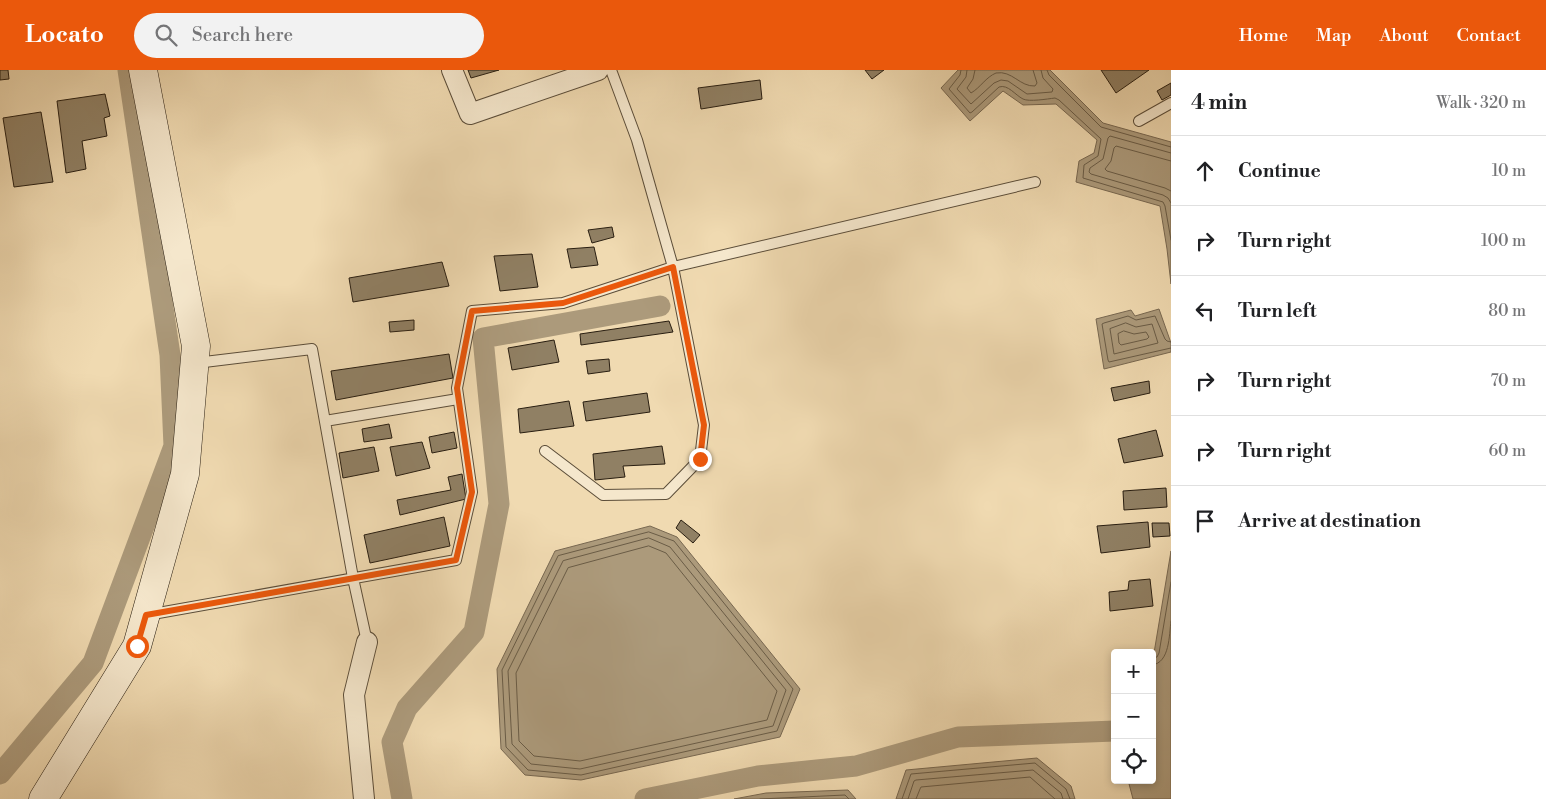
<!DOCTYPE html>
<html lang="en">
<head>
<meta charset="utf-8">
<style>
  :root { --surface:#fff; --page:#f2f2f2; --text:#202124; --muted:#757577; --line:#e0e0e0; --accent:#ea580c }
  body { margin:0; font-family:"Libre Bodoni",serif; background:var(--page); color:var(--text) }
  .controls { position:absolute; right:15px; bottom:15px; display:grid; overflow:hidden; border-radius:5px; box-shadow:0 2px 8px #0003 }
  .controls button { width:45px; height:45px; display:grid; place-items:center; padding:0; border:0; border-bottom:1px solid var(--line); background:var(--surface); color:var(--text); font:25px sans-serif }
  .stop { position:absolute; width:15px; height:15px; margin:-11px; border:4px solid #ea580c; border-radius:50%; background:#fff }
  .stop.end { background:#ea580c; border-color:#fff; box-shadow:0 1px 5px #0008 }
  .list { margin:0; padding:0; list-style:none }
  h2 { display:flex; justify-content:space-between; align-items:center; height:65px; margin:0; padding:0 20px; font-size:21px }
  h2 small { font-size:16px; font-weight:400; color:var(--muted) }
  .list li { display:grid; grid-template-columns:32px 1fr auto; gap:15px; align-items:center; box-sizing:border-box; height:70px; padding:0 20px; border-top:1px solid var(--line) }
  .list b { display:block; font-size:19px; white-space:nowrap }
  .list em { font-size:16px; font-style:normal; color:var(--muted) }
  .icon { flex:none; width:28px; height:28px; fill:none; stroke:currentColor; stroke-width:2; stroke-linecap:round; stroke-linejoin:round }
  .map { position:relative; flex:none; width:1171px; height:729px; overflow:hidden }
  header { display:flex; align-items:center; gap:30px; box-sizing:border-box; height:70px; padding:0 25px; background:var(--accent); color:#fff }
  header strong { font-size:24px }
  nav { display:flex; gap:28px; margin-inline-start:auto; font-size:18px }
  .search { width:350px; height:45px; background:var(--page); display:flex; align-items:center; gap:12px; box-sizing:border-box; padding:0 18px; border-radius:28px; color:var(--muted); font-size:19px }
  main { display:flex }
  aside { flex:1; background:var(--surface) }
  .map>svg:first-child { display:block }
  .water { fill:#ac9a7b; stroke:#786851 }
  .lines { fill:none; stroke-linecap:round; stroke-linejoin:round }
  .shore { stroke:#6a5c46; stroke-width:1 }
  .canal { stroke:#ac9a7b; stroke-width:21 }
  .building { fill:#908064; stroke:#291e11 }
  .lane-casing { stroke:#5b4d39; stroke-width:12 }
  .street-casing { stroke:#5b4d39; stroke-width:22 }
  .secondary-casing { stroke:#291e11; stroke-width:29 }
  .lane { stroke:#f5e7cc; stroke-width:10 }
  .street { stroke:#f5e7cc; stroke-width:20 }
  .secondary { stroke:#f5e7cc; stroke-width:28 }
  .route { stroke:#ea580c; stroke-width:6 }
</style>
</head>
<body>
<header>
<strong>Locato</strong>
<div class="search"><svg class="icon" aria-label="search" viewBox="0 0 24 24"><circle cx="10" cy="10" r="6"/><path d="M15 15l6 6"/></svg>Search here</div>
<nav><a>Home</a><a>Map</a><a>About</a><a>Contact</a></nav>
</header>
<main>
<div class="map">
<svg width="1171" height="729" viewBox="0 0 1171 729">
  <rect width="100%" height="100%" fill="#f0dab1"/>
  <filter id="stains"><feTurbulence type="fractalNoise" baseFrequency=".004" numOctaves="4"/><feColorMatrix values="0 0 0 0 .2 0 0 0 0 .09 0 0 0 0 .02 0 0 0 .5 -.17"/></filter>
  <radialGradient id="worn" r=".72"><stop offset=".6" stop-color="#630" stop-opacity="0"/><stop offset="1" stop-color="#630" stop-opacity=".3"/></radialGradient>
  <path class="water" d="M 958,0 L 1050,0 L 1103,53 L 1171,72 L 1171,214 L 1167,179 L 1160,136 L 1076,112 L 1079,91 L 1094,83 L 1097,70 L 1056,34 L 1023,35 L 1003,21 L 970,51 L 941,18 Z
    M 1159,239 L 1171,273 L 1171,282 L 1104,299 L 1096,249 L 1131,240 L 1135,246 Z
    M 650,456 L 677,467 L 800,619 L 780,667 L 581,710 L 525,705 L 501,679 L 497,599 L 555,481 Z
    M 1171,481 L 1171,729 L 1133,729 L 1128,710 L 1152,710 L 1152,595 Z
    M 1037,688 L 1071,716 L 1075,729 L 896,729 L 906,700 Z
    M 848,720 L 856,729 L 734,729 L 766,723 Z"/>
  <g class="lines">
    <path class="shore" d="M 961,0 L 960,5 L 949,19 L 970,43 L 972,42 L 999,17 C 1008,14 1015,25 1023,29 C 1029,32 1047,29 1055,28 L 1059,30 L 1101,69 L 1098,86 L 1084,95 L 1083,108 L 1163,132 L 1165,136 L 1171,170
      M 967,0 L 966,7 L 957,19 L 971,34 L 994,13 L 1001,10 L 1008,11 L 1027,24 L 1052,22 L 1053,19 L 1043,8 L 1041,0
      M 975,0 L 973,9 L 967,18 L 971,23 C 980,18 986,7 996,3 C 1012,0 1020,17 1035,16 L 1037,13 L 1033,0
      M 1047,0 L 1049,5 L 1101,57 L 1171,77
      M 1171,83 L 1110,66 L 1108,68 L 1103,89 L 1090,98 L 1089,102 L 1091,104 L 1163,125 L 1168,128 L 1171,133
      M 1171,91 L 1116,76 L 1114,78 L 1111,91 L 1105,99 L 1107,101 L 1165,118 L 1171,121
      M 1126,253 L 1136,257 L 1152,254 L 1158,273 L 1114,284 L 1110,259 Z
      M 1124,261 L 1134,264 L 1146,262 L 1149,267 L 1147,269 L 1121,275 L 1119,273 L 1118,264 Z
      M 1171,272 L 1167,271 L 1165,269 L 1155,246 L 1136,250 L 1128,246 L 1104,253 L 1102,254 L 1108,290 L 1109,292 L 1171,278
      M 649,462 L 674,471 L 793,619 L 777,661 L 581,705 L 528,700 L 506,677 L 502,600 L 558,486 Z
      M 649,468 L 670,477 L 786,620 L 773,656 L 580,699 L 531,694 L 512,674 L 508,601 L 563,491 Z
      M 649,476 L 666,483 L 777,621 L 767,650 L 580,691 L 534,686 L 519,671 L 516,603 L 568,498 Z
      M 1152,588 L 1157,587 L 1159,583 L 1171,512
      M 1152,595 C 1170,593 1169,565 1171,551
      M 760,729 L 845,725 L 849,729
      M 902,729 L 911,704 L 1035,693 L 1066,719 L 1070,729
      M 908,729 L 914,711 L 916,710 L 1033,700 L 1061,723 L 1063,729
      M 916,729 L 920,719 L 921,717 L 1030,707 L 1055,729"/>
    <path class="canal" d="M 0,704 L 93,593 L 174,376 L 170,285 L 128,0
      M 402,729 L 392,672 L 407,638 L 474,562 L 499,434 L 483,268 L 660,236
      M 645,729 L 758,706 L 856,696 L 958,667 L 1115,661"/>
  </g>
  <path class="building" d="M 0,0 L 8,0 L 9,9 L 0,10 Z
    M 468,0 L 499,0 L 471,8 Z
    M 865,0 L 884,0 L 872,9 Z
    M 1101,0 L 1149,0 L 1116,23 Z
    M 760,10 L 762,29 L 701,39 L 698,18 Z
    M 1171,13 L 1171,25 L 1162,30 L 1157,21 Z
    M 105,24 L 110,46 L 104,48 L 107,66 L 82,71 L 86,99 L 66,103 L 57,31 Z
    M 41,42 L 53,112 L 14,117 L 3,48 Z
    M 612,157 L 614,167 L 592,173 L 588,160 Z
    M 594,177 L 598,195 L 571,198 L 567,179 Z
    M 532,184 L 538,217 L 500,221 L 494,186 Z
    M 442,192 L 449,216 L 353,232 L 349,208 Z
    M 414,250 L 414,260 L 390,262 L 389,252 Z
    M 669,251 L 673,262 L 581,275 L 580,264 Z
    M 554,270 L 559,292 L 512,300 L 508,278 Z
    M 449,284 L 453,308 L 336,330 L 331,301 Z
    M 609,289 L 610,301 L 588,304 L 586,291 Z
    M 1149,311 L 1150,323 L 1114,331 L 1111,318 Z
    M 647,323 L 650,342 L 586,351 L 583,332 Z
    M 569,331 L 574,356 L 520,363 L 518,339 Z
    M 389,354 L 392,368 L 364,372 L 362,359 Z
    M 1156,360 L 1163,386 L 1124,393 L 1118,369 Z
    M 454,362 L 457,378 L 432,383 L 429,367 Z
    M 422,372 L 430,398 L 396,406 L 390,377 Z
    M 662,376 L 665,394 L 623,396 L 625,407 L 595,410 L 593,384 Z
    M 374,377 L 379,401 L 343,408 L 339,383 Z
    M 462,404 L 466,429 L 400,445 L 397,430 L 451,420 L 448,407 Z
    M 1166,418 L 1167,437 L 1124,440 L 1123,421 Z
    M 444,447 L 450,476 L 370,493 L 364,465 Z
    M 681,450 L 700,465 L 693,473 L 676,458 Z
    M 1148,452 L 1150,477 L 1101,483 L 1097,456 Z
    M 1152,453 L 1169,453 L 1170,466 L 1153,467 Z
    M 1150,509 L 1153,536 L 1110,541 L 1109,522 L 1128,520 L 1129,511 Z"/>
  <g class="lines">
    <g class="lane-casing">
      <path id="lane" d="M 1139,51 L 1171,33
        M 196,293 L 312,279 L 353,508 L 367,572
        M 325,351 L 458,329
        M 545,381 L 603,425 L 666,424 L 700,389 L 704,355 L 673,197 L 637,70 L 611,0
        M 147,545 L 456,490 L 472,422 L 457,318 L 472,241 L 563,233 L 673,197 L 1035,112"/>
    </g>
    <g class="street-casing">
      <path id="street" d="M 452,0 L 470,44 L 598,0
        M 364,729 L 354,625 L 367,572"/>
    </g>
    <g class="secondary-casing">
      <path id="secondary" d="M 43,729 L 137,576 L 185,404 L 196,276 L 143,0"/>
    </g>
    <use href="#lane" class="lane"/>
    <use href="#street" class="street"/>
    <use href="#secondary" class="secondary"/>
  </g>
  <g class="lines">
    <path class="route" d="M 137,576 L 146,545 L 456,490 L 472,422 L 457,318 L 472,241 L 563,233 L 673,197 L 704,355 L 700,389"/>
  </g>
  <rect width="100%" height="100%" filter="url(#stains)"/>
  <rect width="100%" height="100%" fill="url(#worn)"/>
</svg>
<div class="controls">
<button>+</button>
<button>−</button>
<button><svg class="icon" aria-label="locate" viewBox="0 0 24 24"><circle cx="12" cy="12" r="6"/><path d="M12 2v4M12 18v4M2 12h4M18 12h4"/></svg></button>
</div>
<div class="stop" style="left:137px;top:576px"></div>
<div class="stop end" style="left:700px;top:389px"></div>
</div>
<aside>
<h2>4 min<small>Walk · 320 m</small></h2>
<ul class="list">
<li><svg class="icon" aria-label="ahead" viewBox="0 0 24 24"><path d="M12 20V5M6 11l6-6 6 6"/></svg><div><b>Continue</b></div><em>10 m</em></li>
<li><svg class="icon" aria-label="right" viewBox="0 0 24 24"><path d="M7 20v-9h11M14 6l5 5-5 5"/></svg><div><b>Turn right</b></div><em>100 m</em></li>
<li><svg class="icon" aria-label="left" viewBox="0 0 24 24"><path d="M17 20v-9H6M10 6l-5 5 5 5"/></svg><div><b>Turn left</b></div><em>80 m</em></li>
<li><svg class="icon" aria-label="right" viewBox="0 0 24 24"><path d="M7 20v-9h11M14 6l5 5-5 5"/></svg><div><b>Turn right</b></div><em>70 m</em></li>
<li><svg class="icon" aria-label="right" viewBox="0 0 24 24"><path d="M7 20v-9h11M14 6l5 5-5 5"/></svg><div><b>Turn right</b></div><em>60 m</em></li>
<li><svg class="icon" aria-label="arrive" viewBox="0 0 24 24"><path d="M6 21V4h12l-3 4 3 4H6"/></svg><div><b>Arrive at destination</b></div></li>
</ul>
</aside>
</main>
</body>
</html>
